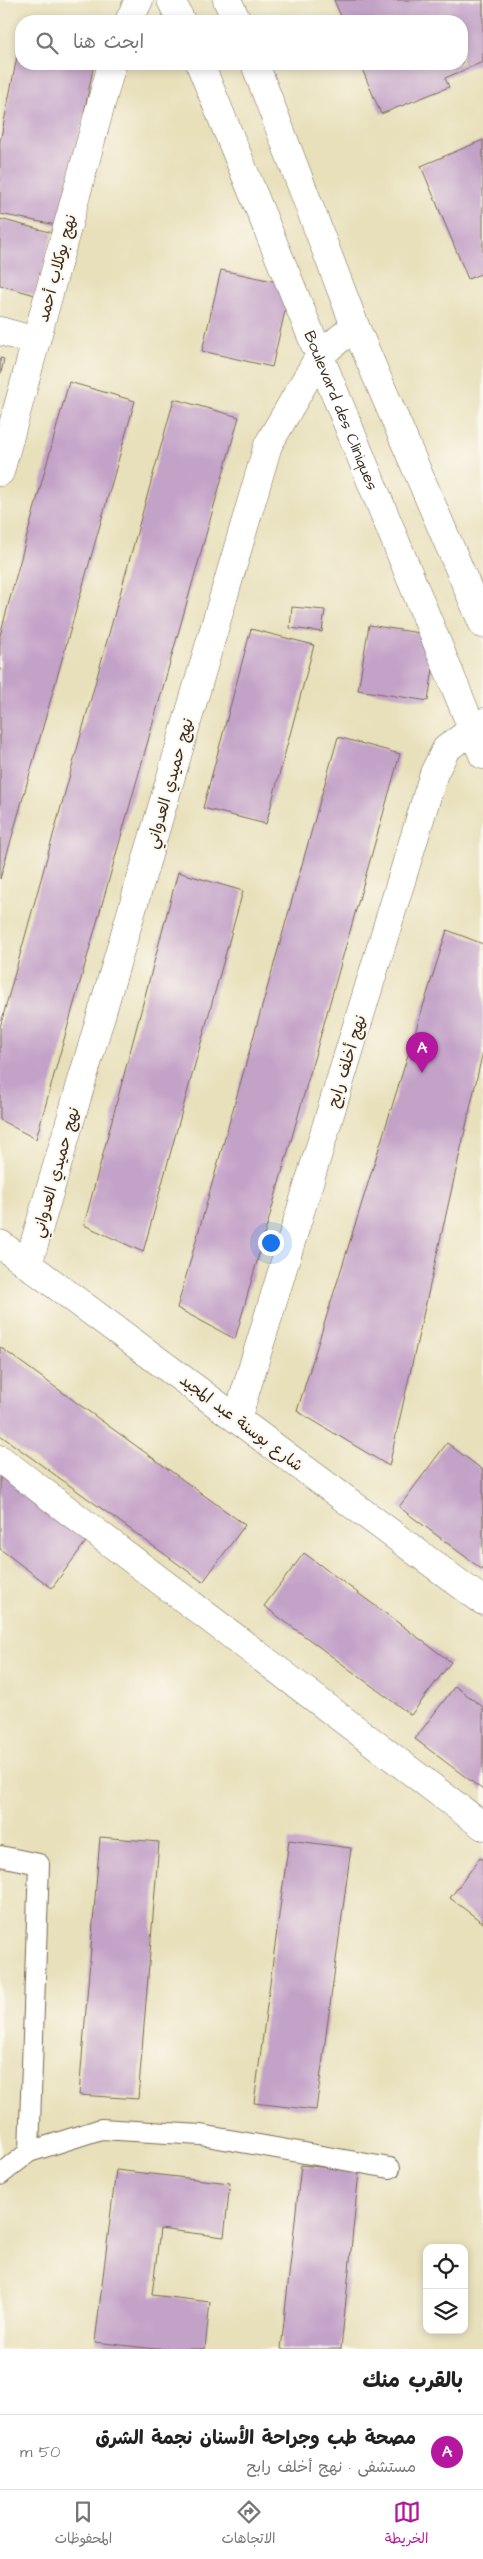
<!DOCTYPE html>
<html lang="ar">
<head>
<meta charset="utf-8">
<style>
  :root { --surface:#fff; --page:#f6f6f6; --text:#222; --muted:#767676; --line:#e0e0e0; --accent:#b5179e }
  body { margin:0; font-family:"Architects Daughter","Playpen Sans Arabic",sans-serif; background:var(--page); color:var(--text); direction:rtl }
  .controls { position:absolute; right:15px; bottom:15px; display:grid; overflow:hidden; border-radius:10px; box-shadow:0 2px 8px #0003 }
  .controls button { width:45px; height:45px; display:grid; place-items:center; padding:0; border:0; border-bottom:1px solid var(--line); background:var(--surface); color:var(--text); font:25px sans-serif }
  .you { position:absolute; left:270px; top:1242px; width:18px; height:18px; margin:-12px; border:4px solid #fff; border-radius:50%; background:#1a73e8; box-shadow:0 0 0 8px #1a73e833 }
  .badge { display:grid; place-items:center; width:32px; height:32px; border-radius:50%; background:var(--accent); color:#fff; font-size:16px; font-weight:700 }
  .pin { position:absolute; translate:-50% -41px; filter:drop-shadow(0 1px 2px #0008) }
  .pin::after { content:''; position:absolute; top:26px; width:18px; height:15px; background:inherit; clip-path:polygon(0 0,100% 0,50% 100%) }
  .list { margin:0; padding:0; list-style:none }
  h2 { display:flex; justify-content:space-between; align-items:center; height:65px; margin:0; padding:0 20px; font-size:21px }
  h2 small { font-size:16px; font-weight:400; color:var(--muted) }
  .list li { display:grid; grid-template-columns:32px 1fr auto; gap:15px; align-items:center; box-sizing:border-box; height:75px; padding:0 20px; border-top:1px solid var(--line) }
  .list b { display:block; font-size:19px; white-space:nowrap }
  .list p { margin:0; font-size:16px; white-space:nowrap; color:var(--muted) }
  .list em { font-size:16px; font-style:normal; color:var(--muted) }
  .icon { flex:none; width:28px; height:28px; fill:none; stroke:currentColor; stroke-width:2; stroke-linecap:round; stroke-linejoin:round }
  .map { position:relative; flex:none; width:483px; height:2349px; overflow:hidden; direction:ltr }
  .search { position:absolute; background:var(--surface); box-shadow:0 2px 8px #0003; left:15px; right:15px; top:15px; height:55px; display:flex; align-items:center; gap:12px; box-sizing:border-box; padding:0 18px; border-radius:20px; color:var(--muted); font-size:19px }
  .sheet { height:140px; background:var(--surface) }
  nav { display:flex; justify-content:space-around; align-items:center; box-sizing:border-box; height:70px; border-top:1px solid var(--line); background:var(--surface); font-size:14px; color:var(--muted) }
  nav a { display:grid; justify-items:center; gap:2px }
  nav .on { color:var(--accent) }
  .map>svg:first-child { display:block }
  .building { fill:#c3a2c8 }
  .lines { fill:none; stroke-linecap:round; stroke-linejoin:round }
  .service-casing { stroke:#786a55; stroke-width:22 }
  .minor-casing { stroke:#786a55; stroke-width:29 }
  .tertiary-casing { stroke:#786a55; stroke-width:29 }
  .service { stroke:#fff; stroke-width:20 }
  .minor { stroke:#fff; stroke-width:28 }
  .tertiary { stroke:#fff; stroke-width:28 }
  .labels { text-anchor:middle; stroke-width:4; stroke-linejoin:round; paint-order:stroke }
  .street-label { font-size:16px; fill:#3b2a1e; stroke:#fbf7ec }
</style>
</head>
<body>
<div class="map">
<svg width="483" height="2349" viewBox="0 0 483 2349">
  <rect width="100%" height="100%" fill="#fbf7ec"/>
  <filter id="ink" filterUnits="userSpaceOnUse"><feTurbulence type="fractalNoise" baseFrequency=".02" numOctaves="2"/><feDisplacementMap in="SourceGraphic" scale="10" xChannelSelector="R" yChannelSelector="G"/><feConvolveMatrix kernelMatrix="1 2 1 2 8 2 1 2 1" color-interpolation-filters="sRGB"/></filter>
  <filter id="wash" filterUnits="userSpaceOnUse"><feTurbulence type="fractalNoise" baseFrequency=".0096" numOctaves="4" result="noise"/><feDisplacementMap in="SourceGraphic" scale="20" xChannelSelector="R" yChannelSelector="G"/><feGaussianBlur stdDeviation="1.12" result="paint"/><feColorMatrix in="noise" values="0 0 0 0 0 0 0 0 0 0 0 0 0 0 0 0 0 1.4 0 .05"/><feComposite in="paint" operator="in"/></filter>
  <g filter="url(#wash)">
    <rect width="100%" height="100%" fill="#e8e0bb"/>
    <g id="blocks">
      <path class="building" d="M 334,0 L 483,0 L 483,62 L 445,78 L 449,87 L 381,114 L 360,64 L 462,64 L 462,21 L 343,21 Z
        M 20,42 L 21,64 L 94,64 L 61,226 L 0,214 L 0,142 Z
        M 483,140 L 483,273 L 468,279 L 421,166 Z
        M 0,219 L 53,233 L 35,295 L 0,285 Z
        M 221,270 L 291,285 L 272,367 L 202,351 Z
        M 0,358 L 4,359 L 1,373 L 0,373 Z
        M 69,382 L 135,401 L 0,879 L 0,635 Z
        M 174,399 L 239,417 L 36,1139 L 0,1120 L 0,1027 Z
        M 292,607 L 325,610 L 322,632 L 290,628 Z
        M 369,625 L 438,636 L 428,701 L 358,690 Z
        M 251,629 L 314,645 L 266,824 L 203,808 Z
        M 338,737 L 400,754 L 235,1339 L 177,1308 Z
        M 178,872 L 243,891 L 143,1252 L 84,1225 Z
        M 447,930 L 483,944 L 483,1051 L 389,1466 L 297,1411 Z
        M 0,1347 L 245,1525 L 203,1582 L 0,1435 Z
        M 447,1443 L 483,1470 L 483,1570 L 399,1507 Z
        M 0,1463 L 93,1532 L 52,1588 L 0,1549 Z
        M 304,1553 L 451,1662 L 411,1715 L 264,1606 Z
        M 455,1686 L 483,1707 L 483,1790 L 415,1739 Z
        M 100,1837 L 159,1842 L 138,2099 L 79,2095 Z
        M 289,1840 L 351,1848 L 316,2110 L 254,2103 Z
        M 480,1858 L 483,1860 L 483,1923 L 450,1898 Z
        M 301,2165 L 359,2171 L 341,2349 L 281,2349 Z
        M 116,2170 L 230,2183 L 224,2237 L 160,2229 L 152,2295 L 210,2302 L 205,2349 L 156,2349 L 95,2342 Z"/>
    </g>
  </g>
  <g filter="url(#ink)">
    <use href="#blocks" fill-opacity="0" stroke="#786a55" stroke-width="1"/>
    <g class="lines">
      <g class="service-casing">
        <path id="service" d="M 0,1856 L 39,1864 L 29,2152
          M 0,2175 L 29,2152 L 101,2129 L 201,2135 L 390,2168"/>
      </g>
      <g class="minor-casing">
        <g id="minor">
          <path d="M 171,0 L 181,21"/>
          <path d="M 227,0 L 237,21"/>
          <path d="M 129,21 L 139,0"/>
          <path id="s1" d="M 200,64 L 483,755"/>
          <path d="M 255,64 L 355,326 L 483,624"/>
          <path d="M 0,331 L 36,341"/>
          <path d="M 0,472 L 112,64"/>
          <path d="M 28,1265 L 268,445 L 320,355 L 355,326"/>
          <path d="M 237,1419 L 434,773 L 446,749 L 483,722"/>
          <path d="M 0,1459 L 483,1826"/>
        </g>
      </g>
      <g class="tertiary-casing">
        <path id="tertiary" d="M 0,1244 L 483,1601"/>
      </g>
      <use href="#service" class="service"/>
      <use href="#minor" class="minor"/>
      <use href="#tertiary" class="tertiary"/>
    </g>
  </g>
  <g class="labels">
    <g class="street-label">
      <text transform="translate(56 268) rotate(-75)" y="6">نهج بوكلاب أحمد</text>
      <text dy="6" stroke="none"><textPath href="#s1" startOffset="374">Boulevard des Cliniques</textPath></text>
      <text transform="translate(169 783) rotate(-74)" y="6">نهج حميدي العدواني</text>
      <text transform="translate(346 1061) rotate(-73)" y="6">نهج أخلف رابح</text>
      <text transform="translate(55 1172) rotate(-74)" y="6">نهج حميدي العدواني</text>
      <text transform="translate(242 1422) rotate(37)" y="6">شارع بوسنة عبد المجيد</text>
    </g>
  </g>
</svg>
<div class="controls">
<button><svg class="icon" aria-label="locate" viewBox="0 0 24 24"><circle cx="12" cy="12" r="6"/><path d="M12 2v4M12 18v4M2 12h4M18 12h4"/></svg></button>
<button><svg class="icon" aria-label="layers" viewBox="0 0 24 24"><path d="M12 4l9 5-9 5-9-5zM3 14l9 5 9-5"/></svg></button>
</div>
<div class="you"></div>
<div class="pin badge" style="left:422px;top:1073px">A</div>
<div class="search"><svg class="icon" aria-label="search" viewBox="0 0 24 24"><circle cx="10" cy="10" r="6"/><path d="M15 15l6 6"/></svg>ابحث هنا</div>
</div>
<section class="sheet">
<h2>بالقرب منك<small></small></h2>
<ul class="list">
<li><span class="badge">A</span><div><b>مصحة طب وجراحة الأسنان نجمة الشرق</b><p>مستشفى · نهج أخلف رابح</p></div><em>50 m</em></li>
</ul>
</section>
<nav>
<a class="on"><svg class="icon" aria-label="map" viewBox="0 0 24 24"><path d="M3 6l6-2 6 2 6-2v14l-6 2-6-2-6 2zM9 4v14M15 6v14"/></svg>الخريطة</a>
<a><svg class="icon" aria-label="directions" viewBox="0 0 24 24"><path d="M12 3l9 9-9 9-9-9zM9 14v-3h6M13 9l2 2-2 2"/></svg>الاتجاهات</a>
<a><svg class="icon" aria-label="saved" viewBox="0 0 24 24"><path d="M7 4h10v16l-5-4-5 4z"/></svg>المحفوظات</a>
</nav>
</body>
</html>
